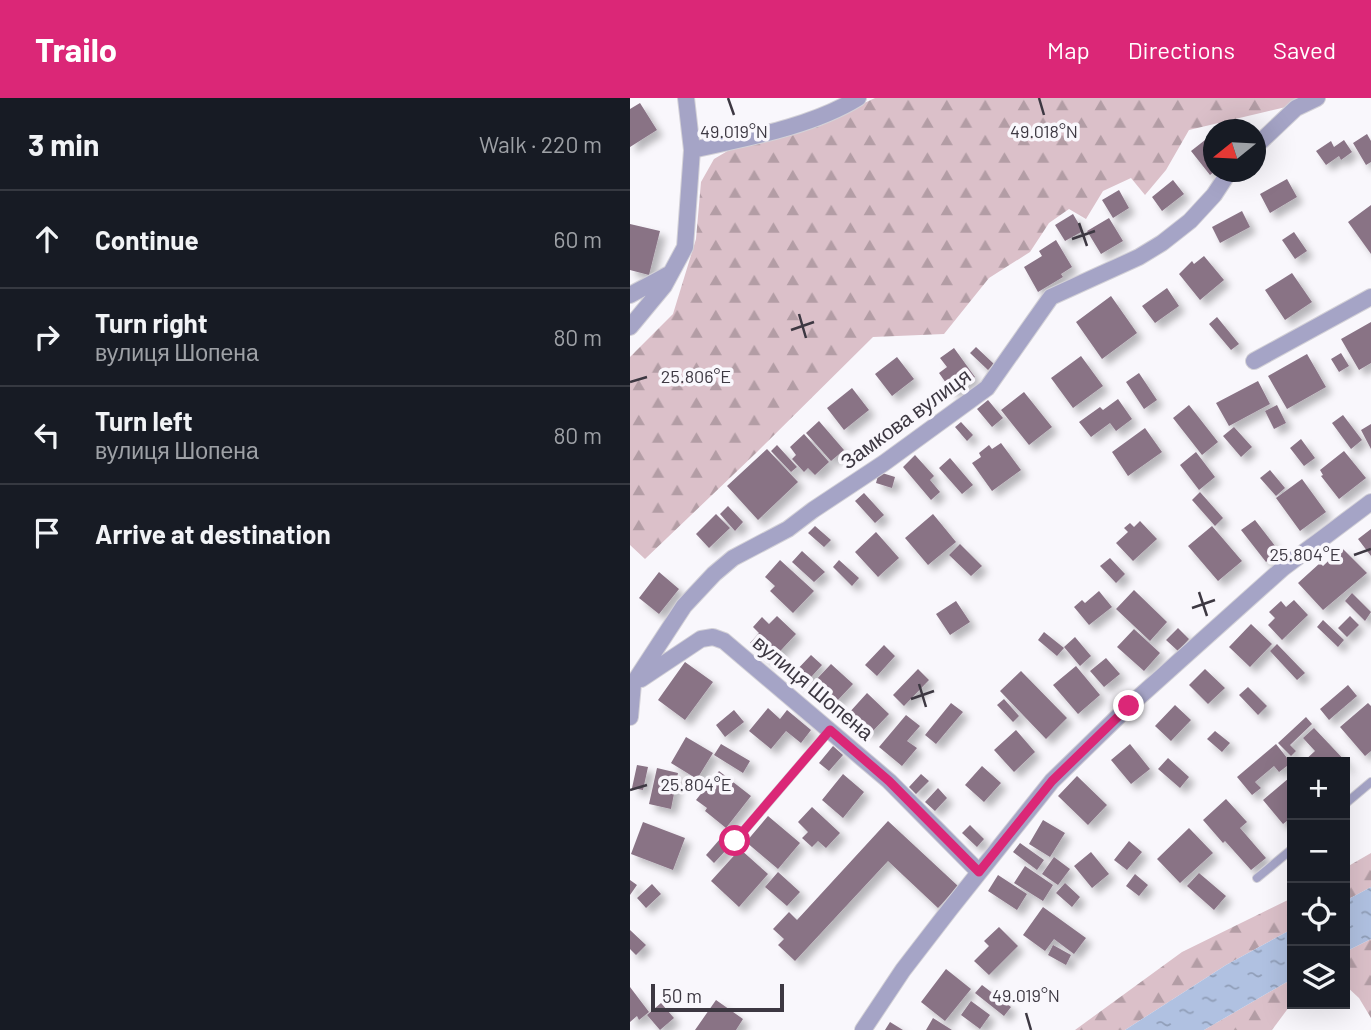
<!DOCTYPE html>
<html lang="en">
<head>
<meta charset="utf-8">
<style>
  :root { --surface:#171b24; --page:#242831; --text:#f1f3f6; --muted:#9ea1a6; --line:#363941; --accent:#db2777 }
  body { margin:0; font-family:Barlow,sans-serif; background:var(--page); color:var(--text) }
  .controls { position:absolute; right:21px; bottom:21px; display:grid; overflow:hidden; border-radius:0px; box-shadow:0 7px 28px #0002 }
  .controls button { width:63px; height:63px; display:grid; place-items:center; padding:0; border:0; border-bottom:2px solid var(--line); background:var(--surface); color:var(--text); font:35px sans-serif }
  .compass { position:absolute; left:573px; top:21px; width:63px; height:63px; border-radius:50%; background:var(--surface); box-shadow:0 7px 28px #0002; rotate:252deg }
  .scale { position:absolute; left:21px; bottom:18px; width:133px; box-sizing:border-box; padding-left:7px; border:4px solid #3d3842; border-top:0; font-size:19px; line-height:24px; white-space:nowrap; color:#3d3842; -webkit-text-stroke:5px #f9f7fc; paint-order:stroke }
  .stop { position:absolute; width:21px; height:21px; margin:-16px; border:5px solid #db2777; border-radius:50%; background:#fff }
  .stop.end { background:#db2777; border-color:#fff; box-shadow:0 2px 7px #0008 }
  .list { margin:0; padding:0; list-style:none }
  h2 { display:flex; justify-content:space-between; align-items:center; height:91px; margin:0; padding:0 28px; font-size:30px }
  h2 small { font-size:23px; font-weight:400; color:var(--muted) }
  .list li { display:grid; grid-template-columns:46px 1fr auto; gap:21px; align-items:center; box-sizing:border-box; height:98px; padding:0 28px; border-top:2px solid var(--line) }
  .list b { display:block; font-size:26px; white-space:nowrap }
  .list p { margin:0; font-size:23px; white-space:nowrap; color:var(--muted) }
  .list em { font-size:23px; font-style:normal; color:var(--muted) }
  .icon { flex:none; width:38px; height:38px; fill:none; stroke:currentColor; stroke-width:2; stroke-linecap:round; stroke-linejoin:round }
  .map { position:relative; flex:none; width:741px; height:932px; overflow:hidden }
  header { display:flex; align-items:center; gap:42px; box-sizing:border-box; height:98px; padding:0 35px; background:var(--accent); color:#fff }
  header strong { font-size:33px }
  nav { display:flex; gap:38px; margin-inline-start:auto; font-size:24px }
  main { display:flex }
  aside { flex:1; background:var(--surface) }
  .map>svg:first-child { display:block }
  .forest { fill:url(#forest-firs) }
  .water { fill:url(#water-ripples) }
  .building { fill:#897385; filter:url(#shadow) }
  .lines { fill:none; stroke-linecap:round; stroke-linejoin:round }
  .lane-casing { stroke:#d3d1d7; stroke-width:10 }
  .street-casing { stroke:#d3d1d7; stroke-width:18 }
  .lane { stroke:#a5a4c6; stroke-width:8 }
  .street { stroke:#a5a4c6; stroke-width:16 }
  .route { stroke:#db2777; stroke-width:9 }
  .ticks { fill:none; stroke:#3d3842; stroke-width:2.5 }
  .labels { text-anchor:middle; stroke-width:7; stroke-linejoin:round; paint-order:stroke }
  .street-label { font-size:21px; fill:#3d3842; stroke:#f9f7fc }
  .ticks-label { font-size:18px; text-anchor:middle; fill:#3d3842; stroke:#f9f7fc; stroke-width:7; stroke-linejoin:round; paint-order:stroke }
</style>
</head>
<body>
<header>
<strong>Trailo</strong>
<nav><a>Map</a><a>Directions</a><a>Saved</a></nav>
</header>
<main>
<aside>
<h2>3 min<small>Walk · 220 m</small></h2>
<ul class="list">
<li><svg class="icon" aria-label="ahead" viewBox="0 0 24 24"><path d="M12 20V5M6 11l6-6 6 6"/></svg><div><b>Continue</b></div><em>60 m</em></li>
<li><svg class="icon" aria-label="right" viewBox="0 0 24 24"><path d="M7 20v-9h11M14 6l5 5-5 5"/></svg><div><b>Turn right</b><p>вулиця Шопена</p></div><em>80 m</em></li>
<li><svg class="icon" aria-label="left" viewBox="0 0 24 24"><path d="M17 20v-9H6M10 6l-5 5 5 5"/></svg><div><b>Turn left</b><p>вулиця Шопена</p></div><em>80 m</em></li>
<li><svg class="icon" aria-label="arrive" viewBox="0 0 24 24"><path d="M6 21V4h12l-3 4 3 4H6"/></svg><div><b>Arrive at destination</b></div></li>
</ul>
</aside>
<div class="map">
<svg width="741" height="932" viewBox="0 0 741 932">
  <defs>
    <pattern id="forest-firs" width="22" height="20" patternUnits="userSpaceOnUse" patternTransform="scale(1.75)"><rect width="22" height="20" fill="#dbc0c9"/><path d="M5 1l3.5 6h-7zM16 11l3.5 6h-7z" fill="#b39da5"/></pattern>
    <pattern id="water-ripples" width="26" height="14" patternUnits="userSpaceOnUse" patternTransform="scale(1.75)"><rect width="26" height="14" fill="#b0c1e1"/><path d="M2 4q2-2 4 0t4 0M15 11q2-2 4 0t4 0" fill="none" stroke="#909eb8"/></pattern>
    <filter id="shadow"><feDropShadow dx="6" dy="6" stdDeviation="3.5" flood-color="#0004"/></filter>
  </defs>
  <rect width="100%" height="100%" fill="#f9f7fc"/>
  <path class="forest" d="M 245,0 L 675,0 L 656,9 L 559,32 L 536,72 L 515,97 L 501,80 L 473,93 L 456,121 L 439,111 L 419,125 L 400,154 L 359,180 L 314,236 L 243,239 L 126,355 L 15,461 L 0,447 L 0,259 L 43,216 L 66,141 L 71,84 L 84,61 L 106,48 L 202,20 Z
    M 741,755 L 741,789 L 715,803 L 715,770 Z
    M 662,800 L 662,831 L 596,867 L 495,932 L 445,932 L 552,854 Z
    M 741,841 L 741,920 L 729,900 L 715,887 L 715,854 Z
    M 662,881 L 662,905 L 642,932 L 574,932 Z"/>
  <path class="water" d="M 741,789 L 741,841 L 715,854 L 715,803 Z
    M 662,831 L 662,881 L 574,932 L 495,932 L 596,867 Z"/>
  <path class="building" d="M 10,5 L 27,32 L 0,49 L 0,11 Z
    M 584,35 L 584,74 L 580,77 L 561,53 Z
    M 737,36 L 741,43 L 741,64 L 736,67 L 723,45 Z
    M 714,42 L 722,54 L 711,62 L 709,58 L 696,67 L 686,53 L 701,43 L 704,49 Z
    M 657,81 L 667,99 L 640,115 L 630,96 Z
    M 543,82 L 554,96 L 532,113 L 522,99 Z
    M 489,92 L 499,110 L 483,120 L 472,102 Z
    M 741,107 L 741,156 L 718,124 Z
    M 612,113 L 620,129 L 590,145 L 582,129 Z
    M 443,116 L 453,133 L 435,143 L 425,127 Z
    M 479,120 L 493,143 L 471,156 L 457,133 Z
    M 0,126 L 30,133 L 19,177 L 0,172 Z
    M 664,134 L 677,153 L 665,161 L 652,142 Z
    M 426,142 L 442,169 L 431,176 L 433,179 L 408,194 L 394,169 L 412,158 L 409,153 Z
    M 574,158 L 594,182 L 570,202 L 549,176 L 562,163 L 564,166 Z
    M 662,175 L 682,204 L 655,222 L 635,192 Z
    M 537,190 L 549,208 L 525,225 L 512,208 Z
    M 481,198 L 507,235 L 472,261 L 446,224 Z
    M 587,219 L 609,246 L 601,252 L 579,226 Z
    M 741,224 L 741,265 L 729,272 L 711,241 Z
    M 346,249 L 364,266 L 358,272 L 340,255 Z
    M 324,250 L 345,279 L 323,295 L 309,275 L 317,269 L 310,260 Z
    M 711,255 L 719,268 L 709,274 L 701,261 Z
    M 677,256 L 696,289 L 657,311 L 638,278 Z
    M 451,258 L 473,288 L 443,310 L 421,280 Z
    M 267,259 L 284,281 L 262,298 L 245,276 Z
    M 509,275 L 527,302 L 514,311 L 496,284 Z
    M 628,283 L 640,306 L 599,328 L 586,305 Z
    M 222,290 L 239,312 L 214,332 L 197,310 Z
    M 394,294 L 422,329 L 399,347 L 371,312 Z
    M 488,301 L 502,321 L 486,333 L 480,325 L 461,339 L 449,324 L 470,309 L 473,312 Z
    M 358,302 L 373,320 L 362,329 L 347,311 Z
    M 559,307 L 588,344 L 572,357 L 543,320 Z
    M 647,307 L 656,325 L 644,331 L 635,313 Z
    M 713,317 L 732,342 L 721,351 L 702,325 Z
    M 189,323 L 214,352 L 201,363 L 176,335 Z
    M 331,324 L 343,337 L 337,343 L 325,329 Z
    M 741,326 L 741,351 L 731,332 Z
    M 604,329 L 622,349 L 611,359 L 593,338 Z
    M 515,330 L 532,354 L 498,378 L 482,354 Z
    M 174,336 L 199,364 L 185,377 L 178,370 L 174,374 L 162,361 L 166,357 L 160,349 Z
    M 671,341 L 685,360 L 674,368 L 660,350 Z
    M 371,345 L 391,372 L 362,393 L 342,365 L 351,359 L 349,355 L 359,347 L 362,351 Z
    M 147,347 L 167,369 L 161,374 L 141,353 Z
    M 137,351 L 168,384 L 128,422 L 97,388 Z
    M 714,353 L 736,380 L 709,401 L 691,378 L 693,377 L 690,372 Z
    M 566,354 L 585,379 L 569,392 L 550,367 Z
    M 285,357 L 304,378 L 300,382 L 310,394 L 301,402 L 273,369 Z
    M 320,360 L 343,387 L 332,396 L 309,370 Z
    M 640,372 L 655,390 L 646,398 L 630,380 Z
    M 249,374 L 265,379 L 262,390 L 246,385 Z
    M 672,381 L 696,414 L 670,433 L 646,400 Z
    M 570,394 L 593,420 L 585,428 L 562,402 Z
    M 234,395 L 254,417 L 245,425 L 225,403 Z
    M 98,408 L 113,424 L 105,433 L 90,416 Z
    M 86,416 L 100,430 L 79,450 L 66,436 Z
    M 303,416 L 326,444 L 298,467 L 275,440 Z
    M 625,422 L 649,453 L 636,464 L 611,432 Z
    M 510,423 L 527,441 L 503,463 L 486,445 L 498,434 L 494,430 L 500,425 L 504,429 Z
    M 185,428 L 201,442 L 194,449 L 178,435 Z
    M 582,428 L 612,463 L 588,483 L 558,448 Z
    M 741,431 L 741,458 L 728,441 Z
    M 246,434 L 269,460 L 248,479 L 225,454 Z
    M 330,446 L 352,468 L 341,478 L 319,457 Z
    M 712,450 L 737,475 L 693,512 L 668,485 L 690,465 L 693,468 Z
    M 172,453 L 195,474 L 184,484 L 162,464 Z
    M 480,460 L 495,476 L 486,485 L 470,468 Z
    M 150,462 L 184,493 L 163,515 L 140,493 L 145,488 L 135,479 Z
    M 209,462 L 229,480 L 222,488 L 203,469 Z
    M 29,474 L 49,491 L 29,516 L 9,500 Z
    M 504,492 L 537,524 L 520,543 L 486,511 Z
    M 469,493 L 482,509 L 459,527 L 444,509 L 452,502 L 455,505 Z
    M 722,495 L 741,514 L 735,523 L 715,503 Z
    M 664,502 L 678,517 L 652,542 L 638,527 L 645,520 L 639,514 L 651,503 L 656,509 Z
    M 326,503 L 340,524 L 320,537 L 306,516 Z
    M 147,518 L 166,536 L 140,564 L 120,545 L 129,535 L 123,529 L 132,519 L 139,526 Z
    M 720,518 L 729,527 L 717,539 L 708,530 Z
    M 693,522 L 714,542 L 708,549 L 687,529 Z
    M 621,526 L 642,546 L 620,569 L 599,549 Z
    M 548,530 L 559,541 L 548,553 L 536,542 Z
    M 504,531 L 530,555 L 514,573 L 487,549 Z
    M 414,534 L 434,550 L 427,558 L 408,542 Z
    M 445,539 L 461,558 L 450,568 L 434,549 Z
    M 647,546 L 675,575 L 667,582 L 640,553 Z
    M 254,547 L 265,558 L 247,578 L 235,567 Z
    M 181,557 L 192,567 L 173,588 L 162,577 Z
    M 476,560 L 490,576 L 474,589 L 460,573 Z
    M 55,564 L 83,584 L 55,622 L 28,602 Z
    M 201,566 L 223,586 L 206,604 L 184,584 Z
    M 446,568 L 470,597 L 448,616 L 423,587 Z
    M 288,571 L 299,582 L 274,608 L 263,597 Z
    M 575,571 L 595,590 L 578,606 L 559,587 Z
    M 391,573 L 437,620 L 416,641 L 370,593 Z
    M 718,587 L 727,598 L 699,622 L 690,611 Z
    M 618,589 L 637,608 L 628,617 L 609,597 Z
    M 237,595 L 259,616 L 240,636 L 234,630 L 229,635 L 221,628 L 226,623 L 218,616 Z
    M 374,601 L 389,618 L 383,624 L 367,607 Z
    M 321,605 L 333,614 L 306,646 L 295,637 Z
    M 738,605 L 741,608 L 741,653 L 735,658 L 710,629 Z
    M 545,607 L 561,622 L 541,643 L 525,628 Z
    M 138,610 L 150,621 L 157,612 L 181,632 L 171,645 L 156,633 L 141,651 L 119,633 Z
    M 104,612 L 114,624 L 95,639 L 86,627 Z
    M 276,617 L 290,628 L 277,643 L 287,650 L 272,668 L 249,649 Z
    M 676,619 L 682,626 L 660,647 L 666,653 L 661,658 L 648,645 Z
    M 684,630 L 719,667 L 715,671 L 715,664 L 673,664 L 685,653 L 673,640 Z
    M 386,632 L 405,654 L 384,674 L 364,652 Z
    M 585,633 L 600,645 L 592,654 L 577,641 Z
    M 56,639 L 83,655 L 67,681 L 41,665 Z
    M 91,646 L 120,663 L 113,675 L 84,657 Z
    M 500,646 L 520,671 L 501,686 L 481,662 Z
    M 646,646 L 661,665 L 649,674 L 644,668 L 625,684 L 631,690 L 622,697 L 607,679 Z
    M 203,648 L 213,657 L 199,673 L 189,665 Z
    M 538,660 L 559,679 L 550,690 L 528,671 Z
    M 7,667 L 18,669 L 13,692 L 2,690 Z
    M 352,668 L 371,685 L 354,704 L 335,687 Z
    M 27,670 L 48,675 L 41,711 L 19,706 Z
    M 89,673 L 121,698 L 96,730 L 75,713 L 77,710 L 66,702 Z
    M 213,676 L 234,694 L 213,720 L 192,702 Z
    M 291,676 L 299,683 L 286,696 L 279,689 Z
    M 447,678 L 477,707 L 458,727 L 428,698 Z
    M 659,680 L 662,684 L 662,719 L 653,726 L 633,702 Z
    M 308,690 L 317,700 L 305,713 L 295,704 Z
    M 596,701 L 617,724 L 610,730 L 636,760 L 621,772 L 595,743 L 593,745 L 573,722 Z
    M 182,709 L 210,735 L 196,750 L 188,743 L 182,749 L 172,740 L 178,734 L 168,724 Z
    M 138,718 L 170,745 L 148,771 L 116,744 Z
    M 413,722 L 435,735 L 420,759 L 399,746 Z
    M 258,723 L 328,788 L 308,810 L 258,763 L 165,863 L 148,847 L 154,841 L 143,831 L 159,814 L 167,822 Z
    M 13,724 L 55,740 L 43,772 L 1,756 Z
    M 340,727 L 354,741 L 347,749 L 332,735 Z
    M 559,730 L 583,755 L 550,785 L 527,761 Z
    M 90,741 L 99,749 L 84,765 L 76,757 Z
    M 499,743 L 512,754 L 497,772 L 484,762 Z
    M 390,745 L 414,762 L 407,772 L 383,754 Z
    M 110,751 L 138,776 L 109,809 L 81,783 Z
    M 461,754 L 479,776 L 462,790 L 444,768 Z
    M 424,759 L 440,771 L 428,787 L 412,776 Z
    M 395,768 L 423,787 L 413,803 L 384,785 Z
    M 148,774 L 170,794 L 157,808 L 135,789 Z
    M 569,775 L 596,798 L 584,812 L 557,788 Z
    M 505,776 L 518,787 L 509,798 L 496,788 Z
    M 368,777 L 397,796 L 387,812 L 358,793 Z
    M 0,782 L 7,787 L 0,797 Z
    M 435,785 L 450,799 L 442,809 L 426,795 Z
    M 22,786 L 31,796 L 16,810 L 7,800 Z
    M 413,809 L 456,840 L 444,856 L 424,841 L 415,853 L 393,837 Z
    M 369,829 L 388,848 L 359,877 L 344,863 L 359,848 L 354,843 Z
    M 0,832 L 16,847 L 6,857 L 0,851 Z
    M 423,847 L 441,857 L 436,867 L 418,857 Z
    M 316,871 L 341,891 L 315,923 L 291,904 Z
    M 352,887 L 381,909 L 374,918 L 345,895 Z
    M 0,889 L 19,914 L 9,922 L 7,918 L 0,924 Z
    M 86,902 L 113,921 L 106,932 L 65,932 Z
    M 341,903 L 360,917 L 350,931 L 331,917 Z
    M 31,905 L 44,920 L 30,932 L 17,917 Z
    M 303,920 L 322,932 L 296,932 Z
    M 260,924 L 273,932 L 255,932 Z"/>
  <g class="lines">
    <g class="lane-casing">
      <path id="lane" d="M 715,706 L 741,684
        M 105,743 L 200,632
        M 627,780 L 662,751"/>
    </g>
    <g class="street-casing">
      <path id="street" d="M 626,48 L 666,10 L 687,0
        M 62,52 C 116,40 181,29 228,0
        M 0,197 L 41,175
        M 0,229 L 34,188 L 55,149 L 62,52 L 56,0
        M 624,263 L 741,199
        M 11,581 L 71,541 L 83,539 L 94,543 L 259,683 L 349,774
        M 0,619 L 3,586 L 54,508 L 84,476 L 103,460 L 158,431 L 183,412 L 254,365 L 357,290 L 421,199 L 509,159 L 532,145 L 560,123 L 584,97 L 599,74
        M 233,932 L 273,872 L 320,811 L 422,683 L 499,608 L 653,470 L 741,404"/>
    </g>
    <use href="#lane" class="lane"/>
    <use href="#street" class="street"/>
  </g>
  <g class="lines">
    <path class="route" d="M 105,743 L 200,632 L 259,683 L 349,774 L 422,683 L 499,608"/>
  </g>
  <path class="ticks" d="M 98,0 L 104,17M 409,0 L 414,17M 449,125 L 457,148M 442,141 L 465,133M 169,216 L 176,240M 161,232 L 184,224M 0,284 L 17,279M 724,457 L 741,451M 569,494 L 577,518M 562,510 L 585,502M 289,586 L 296,609M 281,601 L 304,593M 0,692 L 17,687M 396,915 L 401,932"/>
  <g class="labels">
    <g class="street-label">
      <text transform="translate(276 321) rotate(-36)" y="7">Замкова вулиця</text>
      <text transform="translate(183 590) rotate(40)" y="7">вулиця Шопена</text>
    </g>
  </g>
  <g class="ticks-label">
    <text x="104" y="40">49.019°N</text>
    <text x="414" y="40">49.018°N</text>
    <text x="66" y="285">25.806°E</text>
    <text x="675" y="463">25.804°E</text>
    <text x="66" y="693">25.804°E</text>
    <text x="396" y="904">49.019°N</text>
  </g>
</svg>
<div class="controls">
<button>+</button>
<button>−</button>
<button><svg class="icon" aria-label="locate" viewBox="0 0 24 24"><circle cx="12" cy="12" r="6"/><path d="M12 2v4M12 18v4M2 12h4M18 12h4"/></svg></button>
<button><svg class="icon" aria-label="layers" viewBox="0 0 24 24"><path d="M12 4l9 5-9 5-9-5zM3 14l9 5 9-5"/></svg></button>
</div>
<svg class="compass" viewBox="-18 -18 36 36"><path d="M0-13l5 13h-10z" fill="#e53935"/><path d="M0 13l5-13h-10z" fill="#9ea1a6"/></svg>
<div class="scale">50 m</div>
<div class="stop" style="left:105px;top:743px"></div>
<div class="stop end" style="left:499px;top:608px"></div>
</div>
</main>
</body>
</html>
